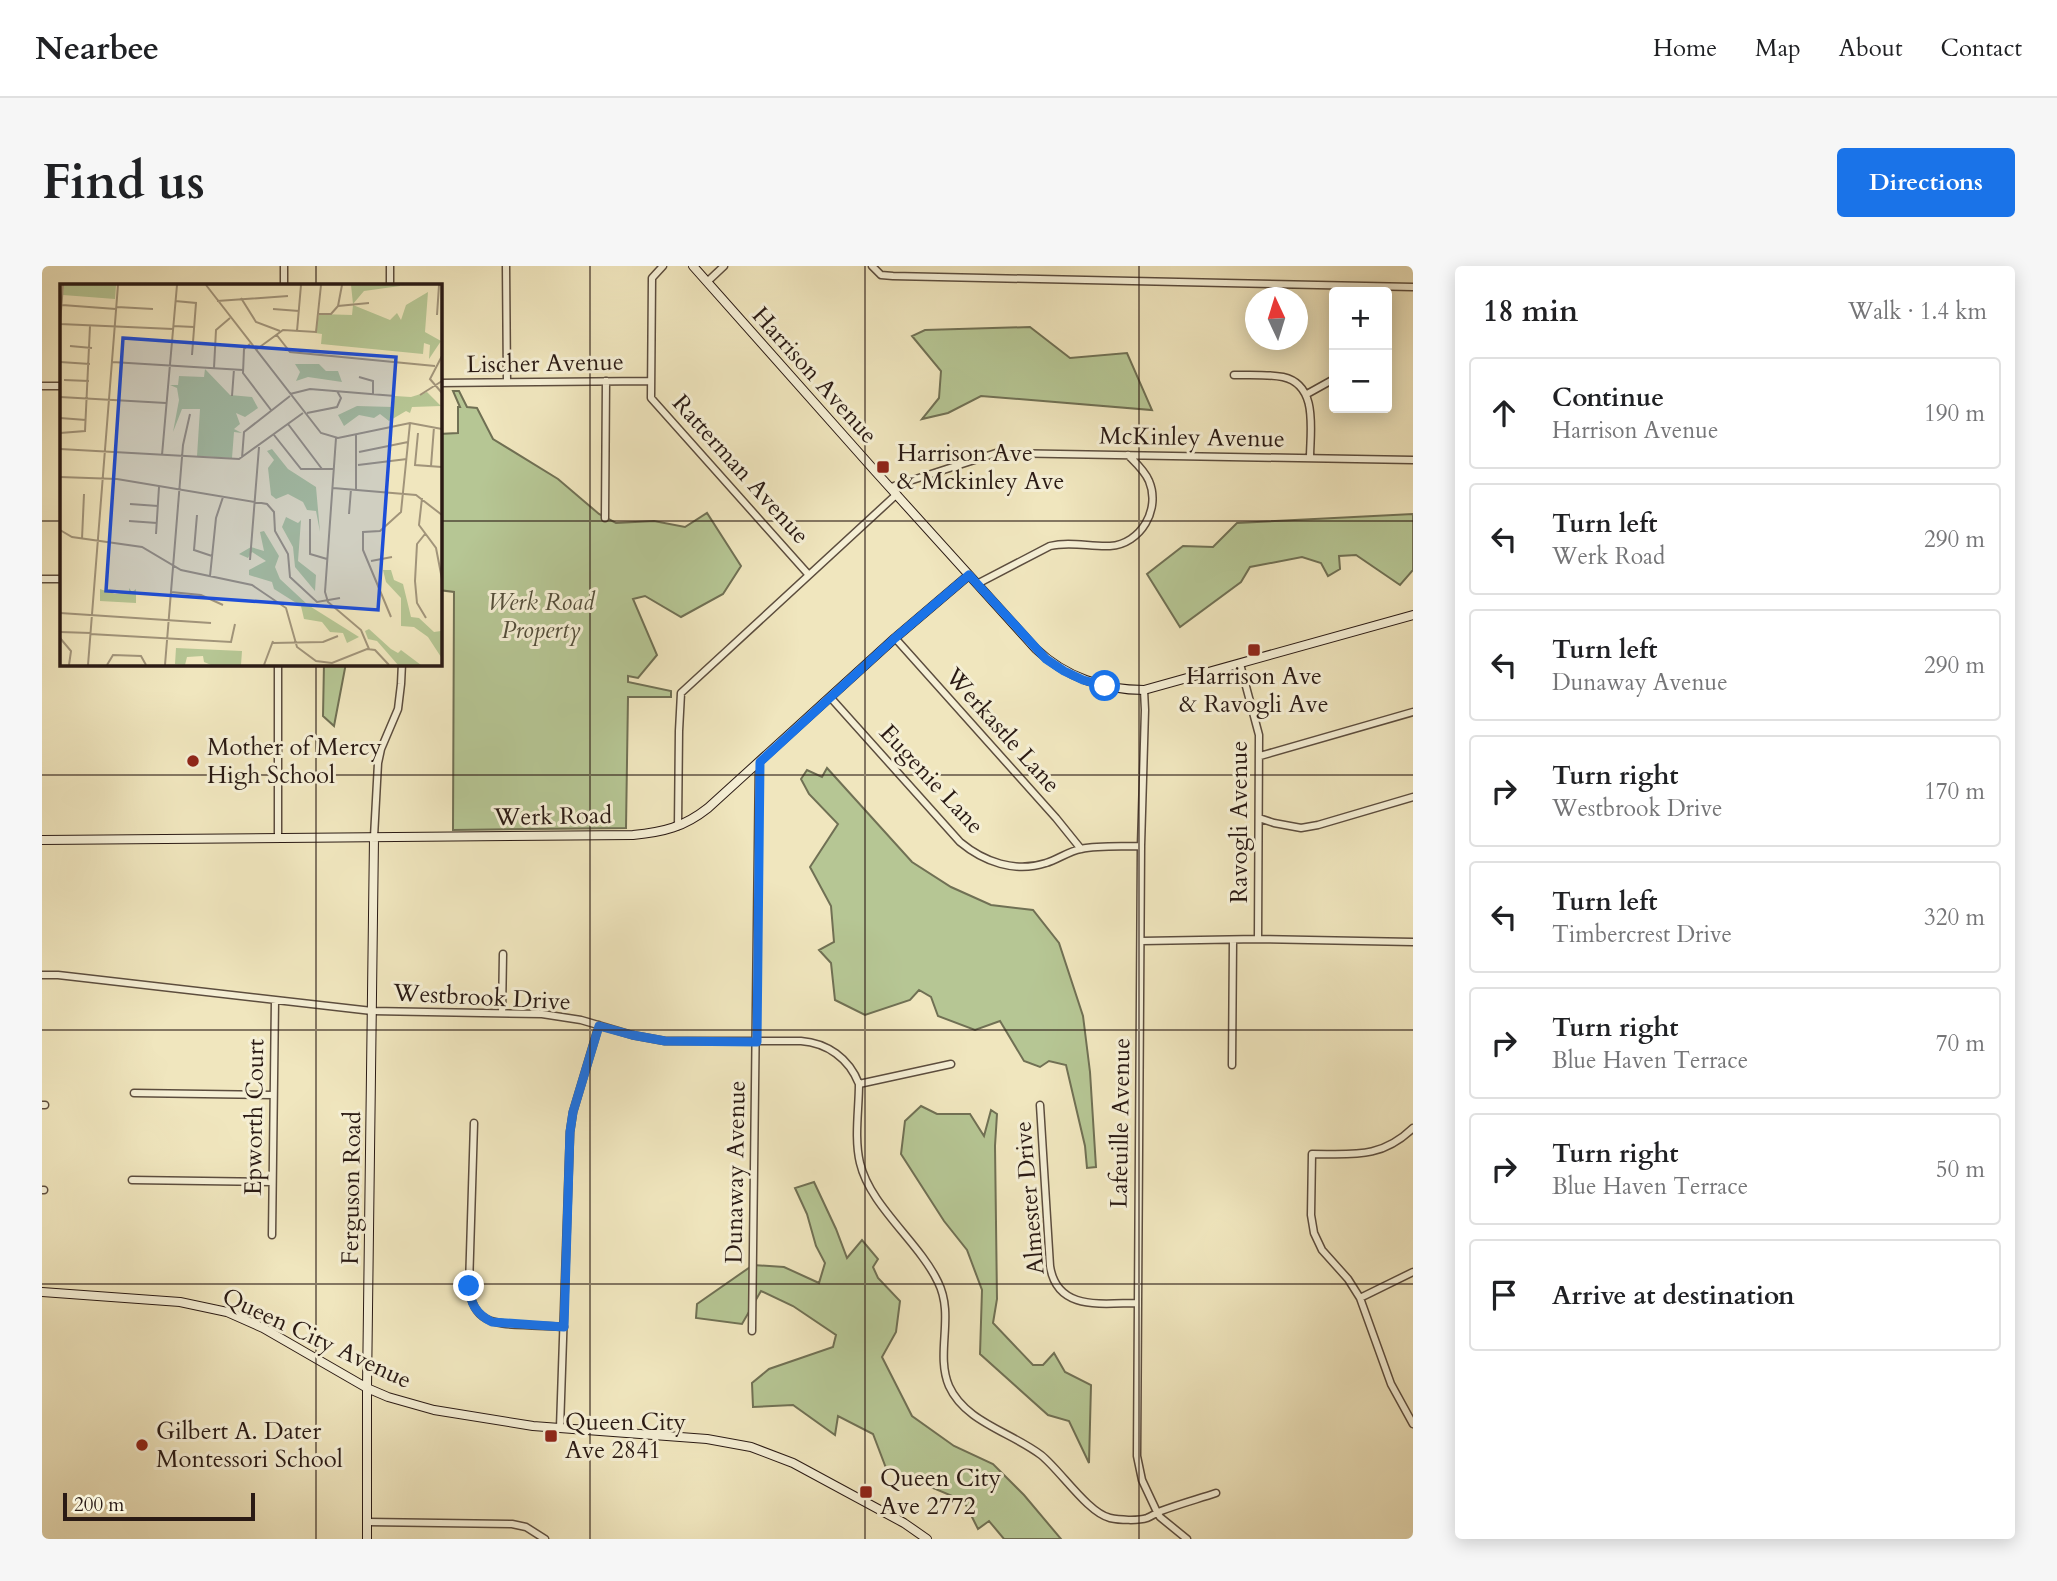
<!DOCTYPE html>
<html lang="en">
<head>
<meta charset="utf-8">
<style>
  :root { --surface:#fff; --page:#f6f6f6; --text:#202124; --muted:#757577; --line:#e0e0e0; --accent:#1a73e8 }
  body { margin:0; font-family:Cardo,serif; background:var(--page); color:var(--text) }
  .controls { position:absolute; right:21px; top:21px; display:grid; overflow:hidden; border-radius:7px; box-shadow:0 4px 18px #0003 }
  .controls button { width:63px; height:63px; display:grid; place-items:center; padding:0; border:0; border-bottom:2px solid var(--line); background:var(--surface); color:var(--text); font:35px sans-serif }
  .compass { position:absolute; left:1203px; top:21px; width:63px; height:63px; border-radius:50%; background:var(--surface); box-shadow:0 4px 18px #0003; rotate:356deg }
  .scale { position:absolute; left:21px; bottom:18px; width:192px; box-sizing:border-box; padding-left:7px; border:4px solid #2a1a14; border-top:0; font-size:19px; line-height:24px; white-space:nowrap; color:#2a1a14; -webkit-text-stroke:5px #f5efd5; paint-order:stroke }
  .stop { position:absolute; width:21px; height:21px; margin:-16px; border:5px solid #1a73e8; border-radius:50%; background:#fff }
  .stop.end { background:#1a73e8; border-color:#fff; box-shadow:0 2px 7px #0008 }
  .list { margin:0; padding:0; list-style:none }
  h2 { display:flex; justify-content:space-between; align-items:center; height:91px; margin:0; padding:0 28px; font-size:30px }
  h2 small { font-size:23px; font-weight:400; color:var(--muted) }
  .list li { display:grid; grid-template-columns:46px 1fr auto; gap:21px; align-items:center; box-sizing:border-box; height:112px; margin:0 14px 14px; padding:0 14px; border:2px solid var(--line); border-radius:7px }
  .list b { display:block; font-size:26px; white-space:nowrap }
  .list p { margin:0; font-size:23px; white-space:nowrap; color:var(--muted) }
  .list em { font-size:23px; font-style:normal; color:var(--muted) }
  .icon { flex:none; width:38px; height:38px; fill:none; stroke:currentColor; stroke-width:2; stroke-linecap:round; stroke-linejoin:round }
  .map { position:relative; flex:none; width:1371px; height:1273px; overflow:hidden; border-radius:7px }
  header { display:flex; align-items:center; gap:42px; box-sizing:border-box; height:98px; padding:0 35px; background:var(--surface); border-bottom:2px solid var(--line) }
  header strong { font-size:33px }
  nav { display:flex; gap:38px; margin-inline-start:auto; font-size:24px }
  .intro { display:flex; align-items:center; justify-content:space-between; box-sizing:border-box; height:168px; padding:0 42px }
  h1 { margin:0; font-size:49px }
  .button { padding:18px 32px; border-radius:7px; background:var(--accent); color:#fff; font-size:24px; font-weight:700 }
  main { display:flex; gap:42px; padding:0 42px }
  aside { flex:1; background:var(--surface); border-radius:7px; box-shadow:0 4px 18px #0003 }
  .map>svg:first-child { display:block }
  .green { fill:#b6c694; stroke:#707054; stroke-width:2 }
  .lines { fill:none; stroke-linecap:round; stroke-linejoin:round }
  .street-casing { stroke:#5c4d3e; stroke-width:9 }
  .secondary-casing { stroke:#2a1a14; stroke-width:10 }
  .street { stroke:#f5efd5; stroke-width:6 }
  .secondary { stroke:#f5efd5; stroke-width:8 }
  .route { stroke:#1a73e8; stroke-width:9 }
  .grid { fill:none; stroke:#2a1a14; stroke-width:2; stroke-opacity:0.55 }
  .poi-dot { fill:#8f2418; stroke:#f5efd5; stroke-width:2.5 }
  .labels { text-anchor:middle; stroke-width:6; stroke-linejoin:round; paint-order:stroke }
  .street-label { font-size:24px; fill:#2a1a14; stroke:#f5efd5 }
  .poi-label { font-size:24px; fill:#2a1a14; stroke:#f5efd5; text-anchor:start }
  .park-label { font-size:24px; font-style:italic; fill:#544e3a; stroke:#f5efd5 }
  .inset-road { fill:none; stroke:#a1947a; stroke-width:2 }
  .view { fill:#1d4ed8; fill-opacity:0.15; stroke:#1d4ed8; stroke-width:3.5 }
  .inset-edge { fill:none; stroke:#2a1a14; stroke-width:3.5 }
</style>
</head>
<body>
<header>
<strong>Nearbee</strong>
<nav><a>Home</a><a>Map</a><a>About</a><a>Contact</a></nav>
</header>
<div class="intro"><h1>Find us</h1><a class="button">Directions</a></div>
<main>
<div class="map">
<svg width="1371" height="1273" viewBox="0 0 1371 1273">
  <rect width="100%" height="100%" fill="#f0e6be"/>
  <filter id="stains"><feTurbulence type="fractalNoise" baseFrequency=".00286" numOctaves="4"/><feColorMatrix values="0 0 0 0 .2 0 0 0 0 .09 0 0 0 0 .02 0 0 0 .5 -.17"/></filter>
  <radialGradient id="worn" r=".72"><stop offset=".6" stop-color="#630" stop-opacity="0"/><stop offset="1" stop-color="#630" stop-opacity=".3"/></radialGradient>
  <path class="green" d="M 988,61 L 1028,92 L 1085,87 L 1110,144 L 939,130 L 906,147 L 880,153 L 897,132 L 899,105 L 870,70 L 883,64 Z
    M 411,125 L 417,125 L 425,141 L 435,142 L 451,173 L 516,213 L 557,248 L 574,257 L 612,255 L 643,261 L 665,247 L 699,300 L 681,328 L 639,351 L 603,330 L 591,333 L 615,389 L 596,412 L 586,410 L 586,416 L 629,425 L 629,431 L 586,431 L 584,562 L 411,564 L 412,326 L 397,324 L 397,168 L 416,167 L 416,141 L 418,141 Z
    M 1371,248 L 1371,304 L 1358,319 L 1314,289 L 1297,290 L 1298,303 L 1286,310 L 1279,297 L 1260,291 L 1208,301 L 1199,316 L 1138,361 L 1105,308 L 1141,280 L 1171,281 L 1195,257 Z
    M 282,397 L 304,397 L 292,460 L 281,450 Z
    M 785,502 L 870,596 L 909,621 L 949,639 L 991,644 L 1017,677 L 1041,750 L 1048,806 L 1054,901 L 1045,902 L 1043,880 L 1024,799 L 1007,795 L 998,801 L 982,795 L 958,755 L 933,764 L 896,750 L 889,731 L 877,724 L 868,734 L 823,749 L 793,734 L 789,697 L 777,684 L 792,676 L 789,640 L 768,601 L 796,558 L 767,528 L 759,513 L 765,504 L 780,511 Z
    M 879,840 L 895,848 L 928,848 L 942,870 L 949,844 L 955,848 L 953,880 L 955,1033 L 951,1057 L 991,1099 L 1001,1099 L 1012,1087 L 1023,1106 L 1049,1119 L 1047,1197 L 1027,1155 L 1006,1149 L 938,1088 L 940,1024 L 925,984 L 902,955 L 859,888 L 863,855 Z
    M 772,916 L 794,963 L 805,992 L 820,974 L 836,993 L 831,1001 L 836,1012 L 858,1035 L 854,1066 L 840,1091 L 870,1150 L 912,1180 L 951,1198 L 982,1229 L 1019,1273 L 962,1273 L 947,1255 L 936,1263 L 922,1235 L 844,1202 L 831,1168 L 796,1150 L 793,1169 L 751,1139 L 711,1141 L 710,1117 L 727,1103 L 791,1081 L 794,1069 L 751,1040 L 719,1025 L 700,1058 L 654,1052 L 655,1038 L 711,999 L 742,1001 L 777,1017 L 783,997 L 774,980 L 765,948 L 753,922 Z"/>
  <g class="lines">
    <g class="street-casing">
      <path id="street" d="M 464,0 L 465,116
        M 621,0 L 610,12 L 609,132 L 766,308
        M 830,0 L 839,9 L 851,10 L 1371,21
        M 665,16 L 682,0
        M 242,19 L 242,0
        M 348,19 L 348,0
        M 1192,109 C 1208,109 1225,108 1241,111 C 1277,119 1268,165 1268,192
        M 397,117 L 609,115
        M 0,120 L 19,120
        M 1265,128 L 1292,113
        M 849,221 L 954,187 L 1371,194
        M 563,252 L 564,115
        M 0,313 L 19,313
        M 935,318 L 1008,280 C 1028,275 1048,281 1068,280 C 1099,278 1119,243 1107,215 C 1103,205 1094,197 1086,189
        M 853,372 L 1014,552 L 1039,583
        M 1198,398 L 1217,469 L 1216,673
        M 1102,424 L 1103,444 L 1099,580 L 1095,1190 L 1100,1214 L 1115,1246 L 1118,1251 L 1145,1273
        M 788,431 L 918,576 C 942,596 973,607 1004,597 C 1015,594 1027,585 1039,583 C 1058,579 1080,581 1099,580
        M 1218,490 L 1371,446
        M 1217,552 L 1232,557 L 1259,562 L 1276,559 L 1371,531
        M 636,560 L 637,465 L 639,427 L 855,228
        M 332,571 L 336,497 L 339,483 L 356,443 L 359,418 L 360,397
        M 236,572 L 236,397
        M 1100,675 L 1216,673 L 1371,676
        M 0,709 L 16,709 L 330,745 L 500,748 L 539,754 L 590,769 L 623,775 L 759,775 C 785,777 807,792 817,818 C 817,843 812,872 818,897 C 828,940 877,976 896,1016 C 913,1050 893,1087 907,1120 C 923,1156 969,1166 999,1189 C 1018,1204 1046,1247 1068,1252 C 1077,1254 1096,1255 1105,1252 C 1110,1250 1114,1247 1119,1245 C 1137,1238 1156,1233 1174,1227
        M 460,747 L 461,688
        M 1190,799 L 1191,675
        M 817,818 L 909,798
        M 92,827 L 231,829
        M 0,839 L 3,839
        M 998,839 L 1008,1000 C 1015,1046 1061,1037 1096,1037
        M 432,857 L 427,1020 C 430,1056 451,1058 482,1059 C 495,1060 508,1060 522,1061
        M 1371,862 C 1339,893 1311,888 1270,888 L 1269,949 L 1272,967 L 1280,984 L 1306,1013 L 1318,1032 L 1349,1118 L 1371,1158
        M 90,914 L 230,916
        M 0,924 L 2,924
        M 230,969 L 233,734
        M 1318,1032 L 1371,1006
        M 710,1065 L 717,496
        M 518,1162 L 528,866 L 531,846 L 557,759
        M 326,1256 L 470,1258 L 484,1261 L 503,1273"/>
    </g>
    <g class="secondary-casing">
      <path id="secondary" d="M 651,0 L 833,205 L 994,383 C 1023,411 1062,424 1102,424 L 1371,349
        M 0,574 L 591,569 C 622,566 642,561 666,542 L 853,372 L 927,309
        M 0,1026 L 138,1036 L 185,1046 L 221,1062 L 325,1122 L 346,1131 L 392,1144 L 491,1160 L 665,1173 L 709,1181 L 751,1197 L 862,1257 L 885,1273
        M 325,1273 L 325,1122 L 332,571"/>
    </g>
    <use href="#street" class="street"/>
    <use href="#secondary" class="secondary"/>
  </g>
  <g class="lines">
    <path class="route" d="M 427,1020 C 428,1037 434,1048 450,1056 L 522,1061 L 528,866 L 531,846 L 557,760 L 590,769 L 623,775 L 715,776 L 718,496 L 853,372 L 927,309 L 1004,393 L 1022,405 L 1041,414 L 1063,420"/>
  </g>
  <path class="grid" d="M 274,0 L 274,19M 548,0 L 548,1273M 823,0 L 823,1273M 1097,0 L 1097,1273M 0,255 L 19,255M 397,255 L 1371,255M 274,397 L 274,1273M 0,509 L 1371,509M 0,764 L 1371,764M 0,1018 L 1371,1018"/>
  <g class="poi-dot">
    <rect x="834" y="194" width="14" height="14" rx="3.5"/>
    <rect x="1205" y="377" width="14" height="14" rx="3.5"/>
    <circle cx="151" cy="495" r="7"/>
    <rect x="502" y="1163" width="14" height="14" rx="3.5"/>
    <circle cx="100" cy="1179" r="7"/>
    <rect x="817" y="1219" width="14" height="14" rx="3.5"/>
  </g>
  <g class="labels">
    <g class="street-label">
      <text transform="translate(503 97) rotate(-1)" y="8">Lischer Avenue</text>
      <text transform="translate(773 109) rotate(48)" y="8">Harrison Avenue</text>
      <text transform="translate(1150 171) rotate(1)" y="8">McKinley Avenue</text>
      <text transform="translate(699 203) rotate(48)" y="8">Ratterman Avenue</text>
      <text transform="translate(961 464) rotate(48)" y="8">Werkastle Lane</text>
      <text transform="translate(890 513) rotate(47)" y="8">Eugenie Lane</text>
      <text transform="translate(511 550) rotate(-1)" y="8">Werk Road</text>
      <text transform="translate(1197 556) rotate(-90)" y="8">Ravogli Avenue</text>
      <text transform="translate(440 731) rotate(3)" y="8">Westbrook Drive</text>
      <text transform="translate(212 851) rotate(-89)" y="8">Epworth Court</text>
      <text transform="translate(1078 857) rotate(-89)" y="8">Lafeuille Avenue</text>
      <text transform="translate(693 906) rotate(-89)" y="8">Dunaway Avenue</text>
      <text transform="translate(309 922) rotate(-89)" y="8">Ferguson Road</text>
      <text transform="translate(987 932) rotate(-95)" y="8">Almester Drive</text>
      <text transform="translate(275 1072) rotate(25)" y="8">Queen City Avenue</text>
    </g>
    <g class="poi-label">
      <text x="855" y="195">Harrison Ave<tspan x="855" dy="28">&amp; Mckinley Ave</tspan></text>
      <text x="1212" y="418" text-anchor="middle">Harrison Ave<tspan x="1212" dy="28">&amp; Ravogli Ave</tspan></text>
      <text x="165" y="489">Mother of Mercy<tspan x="165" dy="28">High School</tspan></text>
      <text x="523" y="1164">Queen City<tspan x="523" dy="28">Ave 2841</tspan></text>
      <text x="114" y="1173">Gilbert A. Dater<tspan x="114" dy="28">Montessori School</tspan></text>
      <text x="838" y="1220">Queen City<tspan x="838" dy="28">Ave 2772</tspan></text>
    </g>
    <g class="park-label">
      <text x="499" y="344">Werk Road<tspan x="499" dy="28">Property</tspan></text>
    </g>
  </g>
  <g transform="translate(18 18)">
    <rect width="382" height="382" fill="#f0e6be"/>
    <path d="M 4,1 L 56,1 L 55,15 L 3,11 ZM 291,1 L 340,1 L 340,2 L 304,7 L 293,20 ZM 368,8 L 365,48 L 381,57 L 369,75 L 370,61 L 364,59 L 363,70 L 261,60 L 262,50 L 255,49 L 259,30 L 292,31 L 293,21 L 330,36 L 337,29 L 341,36 L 346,21 ZM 235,80 L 259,80 L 266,87 L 278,87 L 282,98 L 248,93 L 236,97 L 240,88 ZM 145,85 L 170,111 L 192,113 L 198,124 L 185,133 L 176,129 L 180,140 L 174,145 L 182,149 L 174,148 L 172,174 L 137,172 L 140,125 L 122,125 L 113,148 L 119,116 L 117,104 L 110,101 L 118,101 L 119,92 L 144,93 ZM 367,108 L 381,122 L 352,123 L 350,129 L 346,127 L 329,137 L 320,130 L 314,134 L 299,131 L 284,142 L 278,131 L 297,122 L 333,123 L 335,112 L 351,113 ZM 212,165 L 228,185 L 256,203 L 260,248 L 256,227 L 247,226 L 243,218 L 228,210 L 216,215 L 211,211 L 208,184 L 214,176 L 207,167 ZM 226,233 L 238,239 L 241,236 L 238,277 L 256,291 L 255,307 L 235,283 L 233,263 L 222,243 ZM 204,247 L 219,272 L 215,283 L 220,295 L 248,321 L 299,353 L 287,359 L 283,349 L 270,348 L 262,338 L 244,335 L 241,322 L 214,305 L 212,298 L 189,291 L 189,286 L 206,277 L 192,268 L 188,274 L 179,270 L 191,263 L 204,267 L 200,248 ZM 323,286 L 331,286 L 334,296 L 343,300 L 351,333 L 359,334 L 374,348 L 381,347 L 381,373 L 368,353 L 354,343 L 341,342 L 341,314 L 326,298 ZM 69,304 L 72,308 L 76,305 L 76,319 L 40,317 L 40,305 L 55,310 L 69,308 ZM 309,345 L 331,365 L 338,369 L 341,366 L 361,381 L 338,381 L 317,357 L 308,355 L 305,347 ZM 116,364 L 182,367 L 181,381 L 151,381 L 144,378 L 143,372 L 127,373 L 125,381 L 115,380 Z" fill="#b6c694"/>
    <path class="inset-road" d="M 146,1 L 261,149 L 278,154 L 350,139 L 382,145M 181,14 L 196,38 L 220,47M 115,17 L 136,19 L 132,71M 157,17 L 228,12M 2,21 L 56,25M 278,22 L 282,1M 57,23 L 93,25M 213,25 L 239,27M 259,30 L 271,30 L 278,22 L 309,19M 377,31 L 379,1M 0,40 L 113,45M 0,40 L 3,1M 113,42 L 134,43M 237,47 L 241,1M 216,50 L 230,68 L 375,82M 190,60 L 184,65 L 183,89 L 211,126M 10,62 L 32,64M 197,65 L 223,46 L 256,48 L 261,1M 382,72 L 370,95 L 382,109M 0,78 L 30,80M 52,78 L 183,86M 154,84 L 156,46 L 170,34M 299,93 L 313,97 L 313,110M 4,96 L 29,97M 230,110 L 250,105 L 335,112M 360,111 L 382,97M 172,112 L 174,85M 0,113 L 106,119M 247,129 L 277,123 L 281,114 L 277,107M 0,134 L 26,136M 228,140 L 262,185M 0,149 L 25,147 L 30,42M 358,149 L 355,181 L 382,183M 214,151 L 241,185 L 274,185M 276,154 L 265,308 L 268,318 L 301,346 L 309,365M 0,165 L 179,175 L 243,129M 299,168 L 348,158M 102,171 L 117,1M 182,174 L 184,148 L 230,112M 298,181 L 347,175M 371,182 L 374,143M 0,193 L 57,195 L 207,220 L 214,228 L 215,247 L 228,270 L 230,293 L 257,318 L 280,314M 273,204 L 356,211 L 382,231M 296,205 L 296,151M 362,214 L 359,241 L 376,264 L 382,295M 70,220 L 98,222M 289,230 L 291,205M 137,231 L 134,266 L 152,272M 250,235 L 250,270 L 267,275M 69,237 L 97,239M 0,246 L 12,253 L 82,263 L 121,286 L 192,301 L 226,324 L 237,363 L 256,377 L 272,379 L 307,365 L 315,366 L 329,381M 96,250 L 99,203M 365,250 L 357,260 L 355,297 L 357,319 L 366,334M 22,255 L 24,210M 190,276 L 199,163M 311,277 L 332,273M 150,292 L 156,234 L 163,213M 111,308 L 141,311 L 163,321M 0,329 L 151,339M 331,333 L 303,266 L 303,248 L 320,247 L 341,228 L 350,139M 0,348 L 31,349M 30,350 L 171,358 L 175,340M 0,354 L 11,367 L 9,381M 213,359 L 263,358 L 278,352M 28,381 L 58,1M 47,381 L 53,371 L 81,372 L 86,381M 105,381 L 123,161 L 130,130M 204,381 L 213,357"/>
    <path class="view" d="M 63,54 L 336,73 L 318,326 L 46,307 Z"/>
    <rect width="382" height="382" class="inset-edge"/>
  </g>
  <rect width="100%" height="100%" filter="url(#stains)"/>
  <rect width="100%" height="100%" fill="url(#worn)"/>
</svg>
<div class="controls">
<button>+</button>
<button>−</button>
</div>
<svg class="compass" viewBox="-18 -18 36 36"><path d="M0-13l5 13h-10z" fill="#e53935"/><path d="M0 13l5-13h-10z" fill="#757577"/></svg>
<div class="scale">200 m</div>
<div class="stop" style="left:1063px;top:420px"></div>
<div class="stop end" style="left:427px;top:1020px"></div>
</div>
<aside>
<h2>18 min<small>Walk · 1.4 km</small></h2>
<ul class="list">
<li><svg class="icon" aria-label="ahead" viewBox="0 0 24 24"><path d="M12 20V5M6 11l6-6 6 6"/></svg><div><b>Continue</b><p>Harrison Avenue</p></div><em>190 m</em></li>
<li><svg class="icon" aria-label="left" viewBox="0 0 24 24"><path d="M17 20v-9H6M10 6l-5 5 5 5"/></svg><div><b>Turn left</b><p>Werk Road</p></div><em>290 m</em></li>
<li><svg class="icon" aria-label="left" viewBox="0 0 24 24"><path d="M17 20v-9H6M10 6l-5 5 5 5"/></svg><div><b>Turn left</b><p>Dunaway Avenue</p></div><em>290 m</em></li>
<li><svg class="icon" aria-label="right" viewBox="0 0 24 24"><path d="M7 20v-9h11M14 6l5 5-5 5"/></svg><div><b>Turn right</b><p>Westbrook Drive</p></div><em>170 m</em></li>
<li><svg class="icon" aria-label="left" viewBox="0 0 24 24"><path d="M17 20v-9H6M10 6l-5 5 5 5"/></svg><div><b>Turn left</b><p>Timbercrest Drive</p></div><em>320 m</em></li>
<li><svg class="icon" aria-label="right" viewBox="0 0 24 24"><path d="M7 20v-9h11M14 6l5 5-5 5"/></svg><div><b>Turn right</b><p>Blue Haven Terrace</p></div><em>70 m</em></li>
<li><svg class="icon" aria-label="right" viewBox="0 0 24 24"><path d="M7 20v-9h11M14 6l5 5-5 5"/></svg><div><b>Turn right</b><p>Blue Haven Terrace</p></div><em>50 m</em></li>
<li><svg class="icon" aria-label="arrive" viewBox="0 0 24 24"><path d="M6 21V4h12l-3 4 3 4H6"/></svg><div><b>Arrive at destination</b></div></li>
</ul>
</aside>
</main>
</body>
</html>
